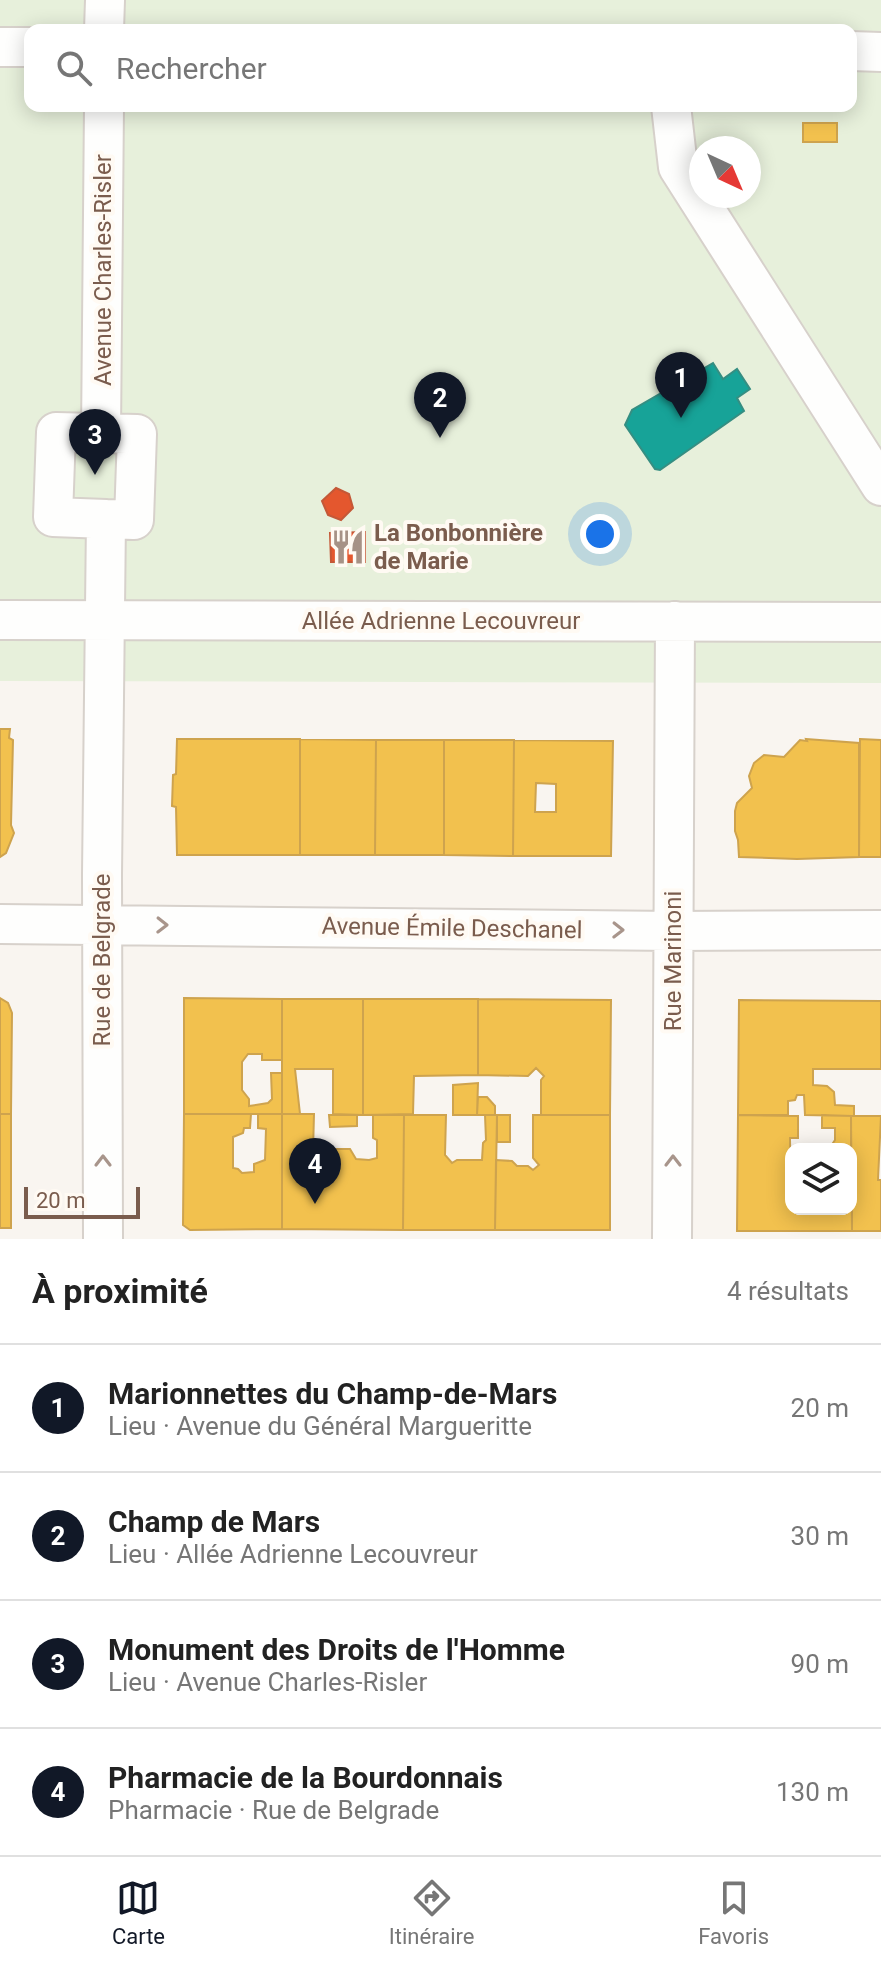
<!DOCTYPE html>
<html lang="fr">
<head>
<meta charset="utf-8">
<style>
  :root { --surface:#fff; --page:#f6f6f6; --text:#222; --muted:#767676; --line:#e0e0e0; --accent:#111827 }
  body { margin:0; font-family:Roboto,sans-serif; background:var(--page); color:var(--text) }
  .controls { position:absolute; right:24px; bottom:24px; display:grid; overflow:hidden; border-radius:16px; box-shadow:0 4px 20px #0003 }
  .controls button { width:72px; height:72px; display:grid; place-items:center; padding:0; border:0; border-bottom:2px solid var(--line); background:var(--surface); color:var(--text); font:40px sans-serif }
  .compass { position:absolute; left:689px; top:136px; width:72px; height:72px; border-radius:50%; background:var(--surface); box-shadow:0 4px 20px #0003; rotate:136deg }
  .scale { position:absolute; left:24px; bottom:20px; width:116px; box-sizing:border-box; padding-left:8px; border:4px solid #7a5c4d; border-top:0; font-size:22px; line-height:28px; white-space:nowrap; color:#7a5c4d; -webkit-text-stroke:6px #fffaf3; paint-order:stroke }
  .you { position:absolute; left:600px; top:534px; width:28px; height:28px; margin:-20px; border:6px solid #fff; border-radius:50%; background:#1a73e8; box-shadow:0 0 0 12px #1a73e833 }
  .badge { display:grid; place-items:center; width:52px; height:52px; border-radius:50%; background:var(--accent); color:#fff; font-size:26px; font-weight:700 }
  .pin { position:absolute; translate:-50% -66px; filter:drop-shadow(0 2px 4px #0008) }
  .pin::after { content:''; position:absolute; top:42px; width:28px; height:24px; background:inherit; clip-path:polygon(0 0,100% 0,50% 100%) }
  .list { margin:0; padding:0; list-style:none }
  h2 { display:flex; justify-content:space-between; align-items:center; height:104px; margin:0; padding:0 32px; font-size:34px }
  h2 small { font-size:26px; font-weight:400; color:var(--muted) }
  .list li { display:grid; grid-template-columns:52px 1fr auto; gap:24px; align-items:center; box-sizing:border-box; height:128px; padding:0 32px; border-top:2px solid var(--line) }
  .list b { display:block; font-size:30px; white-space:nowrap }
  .list p { margin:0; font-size:26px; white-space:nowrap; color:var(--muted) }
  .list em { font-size:26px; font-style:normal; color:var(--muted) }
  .icon { flex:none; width:44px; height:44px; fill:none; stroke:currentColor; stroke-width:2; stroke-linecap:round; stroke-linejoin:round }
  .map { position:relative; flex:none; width:881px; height:1239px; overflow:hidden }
  .search { position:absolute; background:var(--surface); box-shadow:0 4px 20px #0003; left:24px; right:24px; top:24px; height:88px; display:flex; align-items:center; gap:20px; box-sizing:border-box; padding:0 28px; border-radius:16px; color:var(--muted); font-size:30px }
  .sheet { height:616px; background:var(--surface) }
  nav { display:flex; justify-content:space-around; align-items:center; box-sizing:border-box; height:112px; border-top:2px solid var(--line); background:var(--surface); font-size:22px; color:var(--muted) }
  nav a { display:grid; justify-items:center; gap:4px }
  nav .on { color:var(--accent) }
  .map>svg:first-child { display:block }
  .green { fill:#e7f0db; fill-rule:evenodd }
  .homes { fill:#f2c14e; stroke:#cea34e; stroke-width:2; fill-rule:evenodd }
  .shops { fill:#e4572e; stroke:#c45837; stroke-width:2 }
  .public { fill:#17a398; stroke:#358e82; stroke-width:2 }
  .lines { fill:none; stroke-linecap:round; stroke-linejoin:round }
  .street-casing { stroke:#d7d1cb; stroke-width:42 }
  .street { stroke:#fefefd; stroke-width:38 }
  .oneway { stroke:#a8958b }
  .labels { text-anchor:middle; stroke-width:8; stroke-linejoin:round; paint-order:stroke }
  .street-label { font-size:24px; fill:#7a5c4d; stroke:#fffaf3 }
  .poi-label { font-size:24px; font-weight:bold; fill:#7a5c4d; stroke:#fffaf3; text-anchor:start }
</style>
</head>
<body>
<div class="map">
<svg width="881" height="1239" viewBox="0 0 881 1239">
  <rect width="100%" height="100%" fill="#f9f5f0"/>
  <path class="green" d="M 0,0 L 881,0 L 881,683 L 0,681 ZM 30,30 L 851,30 L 851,106 L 30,106 ZM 701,148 L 749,148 L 749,196 L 701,196 Z"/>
  <path class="homes" d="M 803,123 L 837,123 L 837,142 L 803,142 Z
    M 0,729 L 10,729 L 9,738 L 13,740 L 11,825 L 14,833 L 6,853 L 0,857 Z
    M 177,739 L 300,739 L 300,855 L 177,855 L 176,807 L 172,806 L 173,775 L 176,774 Z
    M 300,739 L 376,740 L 375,855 L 300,855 Z
    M 806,739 L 859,743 L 859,857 L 797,859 L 739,857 L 738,840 L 735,831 L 735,811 L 737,803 L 752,788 L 749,776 L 754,763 L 764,755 L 784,757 L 800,740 L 807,741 Z
    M 860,739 L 881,740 L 881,857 L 859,857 Z
    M 376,740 L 444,740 L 444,855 L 375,855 Z
    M 444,740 L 514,740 L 513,856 L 444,855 Z
    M 514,740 L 613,741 L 611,856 L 513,856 ZM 536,783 L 556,784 L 556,812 L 535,812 Z
    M 0,998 L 8,1003 L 12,1013 L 11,1114 L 0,1114 Z
    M 184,998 L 282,999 L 282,1060 L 262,1060 L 262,1054 L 248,1054 L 242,1062 L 242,1090 L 249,1099 L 249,1106 L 268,1103 L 272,1099 L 271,1073 L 282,1073 L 282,1114 L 184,1114 Z
    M 282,999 L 363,999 L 363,1115 L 333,1114 L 333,1069 L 295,1069 L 300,1114 L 282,1114 Z
    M 363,999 L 478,999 L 478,1075 L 414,1076 L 413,1114 L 363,1115 Z
    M 478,999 L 611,1000 L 610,1115 L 541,1115 L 541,1080 L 544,1076 L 536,1068 L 528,1076 L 478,1075 Z
    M 739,1000 L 881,1001 L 881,1069 L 813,1069 L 813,1085 L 827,1086 L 834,1092 L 835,1105 L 854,1106 L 854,1116 L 805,1115 L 804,1095 L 797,1095 L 795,1100 L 788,1101 L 788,1115 L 738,1115 Z
    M 478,1083 L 477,1115 L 453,1115 L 453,1085 Z
    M 478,1097 L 487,1097 L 495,1106 L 495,1115 L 477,1115 Z
    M 0,1114 L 11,1114 L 11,1228 L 0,1228 Z
    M 184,1114 L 251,1114 L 250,1128 L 244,1128 L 243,1133 L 233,1137 L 233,1168 L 238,1169 L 242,1173 L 254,1172 L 254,1164 L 265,1160 L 266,1129 L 258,1128 L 258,1114 L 282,1114 L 282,1229 L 190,1230 L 183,1225 Z
    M 282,1114 L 314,1114 L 313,1151 L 319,1158 L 332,1158 L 332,1153 L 336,1149 L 350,1149 L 356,1159 L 369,1160 L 377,1158 L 377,1140 L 373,1138 L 373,1115 L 404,1115 L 403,1230 L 282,1229 Z
    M 329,1115 L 357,1115 L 357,1126 L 330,1127 Z
    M 404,1115 L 446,1115 L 445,1155 L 452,1163 L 457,1160 L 482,1160 L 483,1143 L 486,1140 L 485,1115 L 497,1115 L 495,1230 L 403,1230 Z
    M 497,1115 L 510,1115 L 510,1142 L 497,1142 Z
    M 533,1115 L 610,1115 L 610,1230 L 495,1230 L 496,1160 L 512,1161 L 517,1166 L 528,1166 L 533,1170 L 539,1165 L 533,1158 Z
    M 738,1115 L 798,1116 L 798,1138 L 790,1138 L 791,1209 L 851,1209 L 852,1196 L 852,1231 L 737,1231 Z
    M 822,1115 L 851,1116 L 851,1171 L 851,1149 L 829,1149 L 835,1140 L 835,1128 L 822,1128 Z
    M 851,1116 L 881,1116 L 878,1180 L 881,1180 L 881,1231 L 852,1231 Z"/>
  <path class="shops" d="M 336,488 L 349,494 L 353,508 L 341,520 L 328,515 L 322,501 Z
    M 365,532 L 365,562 L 331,562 L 330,533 Z"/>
  <path class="public" d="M 713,363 L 723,379 L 737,369 L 750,389 L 737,398 L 744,411 L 660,470 L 655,469 L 625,425 L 632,410 Z"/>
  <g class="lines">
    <g class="street-casing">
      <path id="street" d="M 104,30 L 105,0
        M 0,47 L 30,47
        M 851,51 L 881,52
        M 671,106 L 678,167 L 881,486
        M 101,433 L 104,106
        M 0,620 L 881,622
        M 0,924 L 673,931 L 881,930
        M 103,1239 L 102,875 L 106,519 L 134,520 L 137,434 L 56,432 L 53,517 L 106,519
        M 672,1239 L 675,621"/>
    </g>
    <use href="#street" class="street"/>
  </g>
  <defs><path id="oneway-chevron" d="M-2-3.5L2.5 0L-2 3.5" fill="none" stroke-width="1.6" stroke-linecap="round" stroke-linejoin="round" transform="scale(2)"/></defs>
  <g class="oneway">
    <use href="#oneway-chevron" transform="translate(162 925) rotate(1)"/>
    <use href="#oneway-chevron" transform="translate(618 930) rotate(1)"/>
    <use href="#oneway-chevron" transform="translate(103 1161) rotate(-90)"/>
    <use href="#oneway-chevron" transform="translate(673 1161) rotate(-90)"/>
  </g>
  <defs>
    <g id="restaurant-bare" transform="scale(2.76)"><path d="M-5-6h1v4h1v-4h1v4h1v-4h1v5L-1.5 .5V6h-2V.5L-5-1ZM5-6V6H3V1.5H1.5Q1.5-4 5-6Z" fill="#a69286" stroke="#fffaf3" stroke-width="2.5" paint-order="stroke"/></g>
  </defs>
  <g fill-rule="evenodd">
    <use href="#restaurant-bare" x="348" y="547"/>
  </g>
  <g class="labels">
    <g class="street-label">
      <text transform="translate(103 270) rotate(-90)" y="8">Avenue Charles-Risler</text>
      <text x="441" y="629">Allée Adrienne Lecouvreur</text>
      <text transform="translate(452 928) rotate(1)" y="8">Avenue Émile Deschanel</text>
      <text transform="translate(102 960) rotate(-90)" y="8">Rue de Belgrade</text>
      <text transform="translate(673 961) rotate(-90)" y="8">Rue Marinoni</text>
    </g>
    <g class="poi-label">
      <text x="374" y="541">La Bonbonnière<tspan x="374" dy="28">de Marie</tspan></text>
    </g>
  </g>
</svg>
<div class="controls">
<button><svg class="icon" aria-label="layers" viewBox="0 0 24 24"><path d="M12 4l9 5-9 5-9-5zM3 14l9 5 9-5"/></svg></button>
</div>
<svg class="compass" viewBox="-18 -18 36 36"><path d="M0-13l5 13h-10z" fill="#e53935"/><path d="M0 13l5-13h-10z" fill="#767676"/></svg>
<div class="scale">20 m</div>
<div class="you"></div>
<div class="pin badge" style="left:681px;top:418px">1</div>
<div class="pin badge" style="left:440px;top:438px">2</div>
<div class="pin badge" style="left:95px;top:475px">3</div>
<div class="pin badge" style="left:315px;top:1204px">4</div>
<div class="search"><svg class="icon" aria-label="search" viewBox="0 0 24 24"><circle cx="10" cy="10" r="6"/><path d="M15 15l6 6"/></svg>Rechercher</div>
</div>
<section class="sheet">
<h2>À proximité<small>4 résultats</small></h2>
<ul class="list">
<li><span class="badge">1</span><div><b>Marionnettes du Champ-de-Mars</b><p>Lieu · Avenue du Général Margueritte</p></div><em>20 m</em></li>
<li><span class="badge">2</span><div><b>Champ de Mars</b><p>Lieu · Allée Adrienne Lecouvreur</p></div><em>30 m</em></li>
<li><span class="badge">3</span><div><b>Monument des Droits de l'Homme</b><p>Lieu · Avenue Charles-Risler</p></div><em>90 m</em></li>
<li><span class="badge">4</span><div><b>Pharmacie de la Bourdonnais</b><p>Pharmacie · Rue de Belgrade</p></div><em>130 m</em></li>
</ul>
</section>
<nav>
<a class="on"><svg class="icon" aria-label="map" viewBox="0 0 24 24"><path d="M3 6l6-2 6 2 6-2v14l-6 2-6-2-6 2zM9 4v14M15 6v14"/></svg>Carte</a>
<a><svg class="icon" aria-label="directions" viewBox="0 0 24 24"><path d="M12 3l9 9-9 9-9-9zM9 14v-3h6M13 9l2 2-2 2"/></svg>Itinéraire</a>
<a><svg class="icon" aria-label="saved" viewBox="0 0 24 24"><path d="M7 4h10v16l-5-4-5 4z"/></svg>Favoris</a>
</nav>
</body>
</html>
